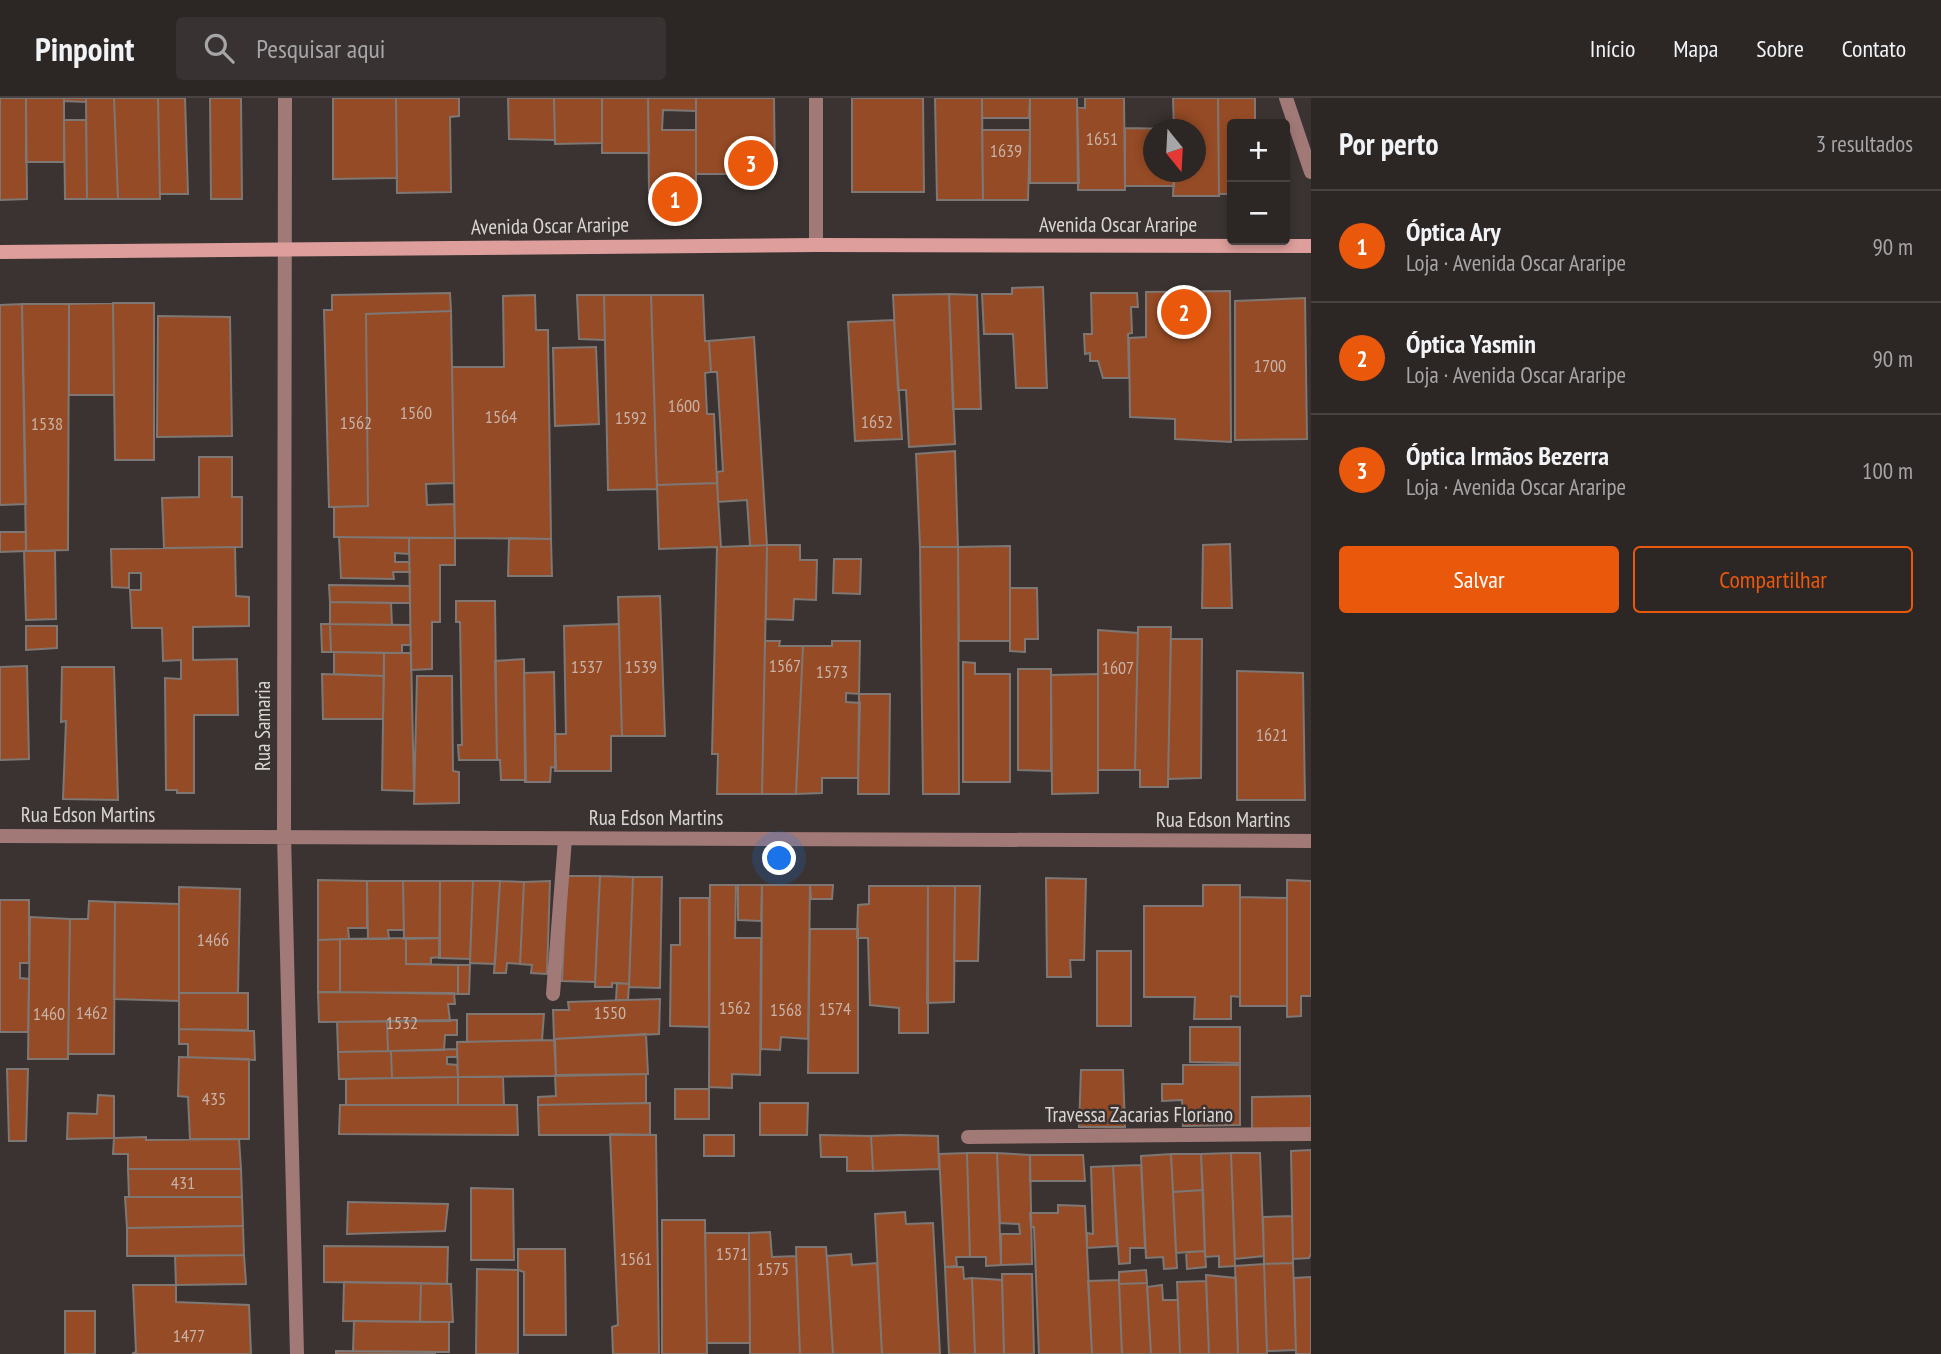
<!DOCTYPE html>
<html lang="pt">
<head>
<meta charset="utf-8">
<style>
  :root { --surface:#2c2625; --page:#383232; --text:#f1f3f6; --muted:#a6a5a7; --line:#484342; --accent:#ea580c }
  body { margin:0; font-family:"PT Sans Narrow",sans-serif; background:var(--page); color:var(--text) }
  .controls { position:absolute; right:21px; top:21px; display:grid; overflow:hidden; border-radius:7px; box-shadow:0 4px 10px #0003 }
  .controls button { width:63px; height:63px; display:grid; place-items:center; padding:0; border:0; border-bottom:2px solid var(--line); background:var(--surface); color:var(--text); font:35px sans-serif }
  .compass { position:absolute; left:1143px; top:21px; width:63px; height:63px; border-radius:50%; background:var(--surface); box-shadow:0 4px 10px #0003; rotate:162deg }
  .you { position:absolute; left:780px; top:761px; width:24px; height:24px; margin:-18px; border:5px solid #fff; border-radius:50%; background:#1a73e8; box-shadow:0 0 0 10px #1a73e833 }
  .badge { display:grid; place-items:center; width:46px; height:46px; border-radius:50%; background:var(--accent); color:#fff; font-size:23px; font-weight:700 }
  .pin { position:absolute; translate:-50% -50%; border:4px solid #fff; box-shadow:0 2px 7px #0006 }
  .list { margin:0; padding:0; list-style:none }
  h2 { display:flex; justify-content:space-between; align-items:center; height:91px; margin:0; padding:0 28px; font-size:30px }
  h2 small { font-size:23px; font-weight:400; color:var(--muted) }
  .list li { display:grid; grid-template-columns:46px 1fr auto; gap:21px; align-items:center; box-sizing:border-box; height:112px; padding:0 28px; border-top:2px solid var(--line) }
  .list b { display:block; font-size:26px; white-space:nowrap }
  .list p { margin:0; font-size:23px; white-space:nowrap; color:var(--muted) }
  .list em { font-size:23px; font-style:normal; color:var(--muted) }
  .actions { display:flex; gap:14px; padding:21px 28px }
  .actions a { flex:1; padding:16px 0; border:2px solid var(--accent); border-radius:7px; text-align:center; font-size:24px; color:var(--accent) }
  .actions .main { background:var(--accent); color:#fff }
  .icon { flex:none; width:38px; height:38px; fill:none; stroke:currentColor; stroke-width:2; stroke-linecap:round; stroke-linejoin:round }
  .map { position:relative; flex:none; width:1311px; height:1256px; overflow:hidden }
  header { display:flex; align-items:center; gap:42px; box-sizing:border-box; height:98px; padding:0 35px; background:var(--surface); border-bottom:2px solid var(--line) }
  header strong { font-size:33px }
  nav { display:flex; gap:38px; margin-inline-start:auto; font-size:24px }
  .search { width:490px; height:63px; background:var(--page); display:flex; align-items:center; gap:18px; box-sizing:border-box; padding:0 24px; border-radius:7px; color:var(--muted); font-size:26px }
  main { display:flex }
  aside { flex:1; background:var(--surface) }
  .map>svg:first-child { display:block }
  .building { fill:#954b25; stroke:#7e7774; stroke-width:2 }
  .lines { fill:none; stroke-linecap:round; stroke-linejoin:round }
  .street { stroke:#a17977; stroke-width:14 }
  .secondary { stroke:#de9f9c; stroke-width:14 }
  .labels { text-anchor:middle; stroke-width:5; stroke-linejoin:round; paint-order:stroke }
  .number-label { font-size:18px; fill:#c8b2a8 }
  .street-label { font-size:21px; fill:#d9d5d4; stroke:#3a3331 }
</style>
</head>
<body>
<header>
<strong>Pinpoint</strong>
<div class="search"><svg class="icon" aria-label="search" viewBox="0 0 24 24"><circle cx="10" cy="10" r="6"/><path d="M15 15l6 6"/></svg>Pesquisar aqui</div>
<nav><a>Início</a><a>Mapa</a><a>Sobre</a><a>Contato</a></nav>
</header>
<main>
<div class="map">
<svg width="1311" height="1256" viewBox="0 0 1311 1256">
  <rect width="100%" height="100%" fill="#3a3331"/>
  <path class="building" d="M 0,0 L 26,0 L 27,101 L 0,102 Z
    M 26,0 L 64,0 L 64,64 L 26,64 Z
    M 64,0 L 86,0 L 86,4 L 64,3 Z
    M 86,0 L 114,0 L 118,101 L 87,101 Z
    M 114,0 L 158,0 L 160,101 L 118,101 Z
    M 158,0 L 185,0 L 188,96 L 160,96 Z
    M 210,0 L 241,0 L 242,101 L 211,101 Z
    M 333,0 L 396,0 L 397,80 L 333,81 Z
    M 396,0 L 459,0 L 459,18 L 450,19 L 451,94 L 397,95 Z
    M 508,0 L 554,0 L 555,42 L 509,41 Z
    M 554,0 L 602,0 L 602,45 L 555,46 Z
    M 602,0 L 648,0 L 649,55 L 602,55 Z
    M 648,0 L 696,0 L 696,13 L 663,12 L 662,32 L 696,32 L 696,92 L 649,93 Z
    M 696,0 L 774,0 L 775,76 L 696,76 Z
    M 852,0 L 923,0 L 924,94 L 852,94 Z
    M 935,0 L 982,0 L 983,102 L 937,102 Z
    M 982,0 L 1030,0 L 1029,20 L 982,20 Z
    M 1030,0 L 1077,0 L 1079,85 L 1030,85 Z
    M 1085,0 L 1124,0 L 1125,92 L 1078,92 L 1077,9 L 1085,10 Z
    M 1173,0 L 1218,0 L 1219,98 L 1173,98 L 1174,74 L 1196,74 L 1196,32 L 1174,32 Z
    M 1218,0 L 1255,0 L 1255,26 L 1232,26 L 1232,96 L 1219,96 Z
    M 64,22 L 86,22 L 87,101 L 65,101 Z
    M 1125,30 L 1174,31 L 1154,32 L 1154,74 L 1174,74 L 1174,88 L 1125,88 Z
    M 982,32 L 1030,32 L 1028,102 L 983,102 Z
    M 1043,189 L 1047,290 L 1016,290 L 1013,236 L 984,236 L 982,196 L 1012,196 L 1012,190 Z
    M 1230,193 L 1231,344 L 1175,341 L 1175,321 L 1130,319 L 1129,240 L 1146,239 L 1146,194 Z
    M 450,195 L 451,213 L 366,216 L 368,408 L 329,409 L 324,212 L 332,212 L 332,197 Z
    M 1091,195 L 1137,195 L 1138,209 L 1131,209 L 1132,235 L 1128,236 L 1129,280 L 1103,280 L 1098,263 L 1090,263 L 1090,255 L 1085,256 L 1084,236 L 1092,236 Z
    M 949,196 L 955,346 L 909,349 L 906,292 L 898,292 L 893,197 Z
    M 949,196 L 977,197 L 981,311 L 953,311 Z
    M 535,197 L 536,232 L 548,232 L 551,441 L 455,440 L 452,269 L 504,269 L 503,198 Z
    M 577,197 L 604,197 L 605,242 L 579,241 Z
    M 604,197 L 651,197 L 657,391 L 608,392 Z
    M 651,197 L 703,197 L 705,243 L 709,243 L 711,274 L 705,275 L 707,316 L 714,316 L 717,385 L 657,387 Z
    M 1305,200 L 1307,341 L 1235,342 L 1235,203 Z
    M 113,205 L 154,205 L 154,362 L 115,362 Z
    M 113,205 L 114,297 L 69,297 L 69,206 Z
    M 22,206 L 26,406 L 0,407 L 0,207 Z
    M 22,206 L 69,206 L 68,452 L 26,453 Z
    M 451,213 L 454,385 L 426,386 L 427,407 L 454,406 L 455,440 L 334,439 L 334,409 L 368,408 L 366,216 Z
    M 158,218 L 230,219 L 232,338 L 157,339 Z
    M 894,222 L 902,341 L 855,343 L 848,224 Z
    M 754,239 L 767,447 L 750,448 L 747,402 L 718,404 L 717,374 L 723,373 L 717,274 L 711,274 L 709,243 Z
    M 596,249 L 599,326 L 555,328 L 553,250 Z
    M 955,353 L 958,449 L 920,449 L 916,356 Z
    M 199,359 L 232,359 L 232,399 L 242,399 L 242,449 L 164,450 L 162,400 L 199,399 Z
    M 717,385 L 721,449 L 767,447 L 762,696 L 717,696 L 718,656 L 712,656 L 717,449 L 659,451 L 657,387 Z
    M 0,434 L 26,434 L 26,453 L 0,454 Z
    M 339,439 L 409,440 L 409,456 L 395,455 L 395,464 L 409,464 L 410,474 L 393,474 L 394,481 L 341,480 Z
    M 409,440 L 455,440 L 455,467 L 440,467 L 440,524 L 432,524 L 432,571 L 411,572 Z
    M 509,440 L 551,441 L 552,478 L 508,478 Z
    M 1230,446 L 1232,510 L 1202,510 L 1203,447 Z
    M 767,447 L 800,447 L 800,462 L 817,462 L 816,502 L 794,501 L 793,522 L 766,521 Z
    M 1010,448 L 1010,543 L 959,543 L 958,449 Z
    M 235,449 L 236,498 L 249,499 L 249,528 L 193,529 L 193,562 L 237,561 L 238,617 L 194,617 L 194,695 L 177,695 L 177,692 L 166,692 L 165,580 L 181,581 L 181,562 L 163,563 L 162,530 L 132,530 L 130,492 L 141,492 L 141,475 L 129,475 L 129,490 L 112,489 L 111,451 Z
    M 920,449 L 958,449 L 959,696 L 923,696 Z
    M 24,453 L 55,453 L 56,521 L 26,522 Z
    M 834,461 L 861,461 L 860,496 L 833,495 Z
    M 329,487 L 410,488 L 410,505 L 330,504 Z
    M 1010,490 L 1037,490 L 1038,541 L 1025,541 L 1025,554 L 1010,553 Z
    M 660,498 L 665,638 L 622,638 L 618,499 Z
    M 456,503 L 495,503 L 497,662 L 459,662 L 458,647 L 462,647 L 460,524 L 456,524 Z
    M 330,504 L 391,505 L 392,527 L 330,526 Z
    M 321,526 L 330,526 L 331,554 L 322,554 Z
    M 330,526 L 410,527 L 411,547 L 402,547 L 402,555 L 331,554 Z
    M 619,526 L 622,638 L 611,638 L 611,673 L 555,673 L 555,636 L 566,636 L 564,528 Z
    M 26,528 L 57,528 L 57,550 L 26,552 Z
    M 1138,529 L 1171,529 L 1168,689 L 1140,689 L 1140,672 L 1135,672 Z
    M 1098,532 L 1138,535 L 1135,672 L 1098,672 Z
    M 1171,541 L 1202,541 L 1201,680 L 1168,681 Z
    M 765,543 L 780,543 L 779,548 L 803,548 L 796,696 L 762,696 Z
    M 832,543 L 860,543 L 859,596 L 846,595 L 846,604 L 860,605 L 858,680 L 822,680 L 822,695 L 796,696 L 803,548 L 832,548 Z
    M 334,554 L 384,555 L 384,578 L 334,576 Z
    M 384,555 L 411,555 L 414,693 L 382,692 Z
    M 524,561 L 526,682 L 501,682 L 500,662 L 497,662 L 495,563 Z
    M 963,564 L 975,565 L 975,576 L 1010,576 L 1010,684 L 963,684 Z
    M 27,568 L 29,661 L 0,662 L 0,569 Z
    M 62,569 L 114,569 L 118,702 L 63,701 L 66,623 L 61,624 Z
    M 1018,571 L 1051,571 L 1051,673 L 1018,672 Z
    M 1237,573 L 1303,575 L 1305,702 L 1237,702 Z
    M 554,574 L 556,670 L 551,669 L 550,684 L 525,684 L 524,575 Z
    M 322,576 L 384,578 L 383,621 L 323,621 Z
    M 1098,576 L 1098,695 L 1052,696 L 1051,577 Z
    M 417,578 L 452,578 L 453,673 L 459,674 L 459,705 L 414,706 Z
    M 859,596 L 890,596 L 889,696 L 858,696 Z
    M 567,778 L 600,778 L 595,884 L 562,883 Z
    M 600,778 L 633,779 L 629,886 L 612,885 L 612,889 L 595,889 Z
    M 633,779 L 662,779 L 660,890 L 629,889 Z
    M 1046,780 L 1086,781 L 1084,862 L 1070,862 L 1071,879 L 1047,879 Z
    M 318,782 L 367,783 L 367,830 L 348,830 L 349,841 L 318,842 Z
    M 1287,782 L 1311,783 L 1311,898 L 1301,898 L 1301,918 L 1287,919 Z
    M 367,783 L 403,783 L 404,832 L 388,832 L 389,841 L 368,841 Z
    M 403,783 L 440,783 L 440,840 L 404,841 Z
    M 440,783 L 473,783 L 470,861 L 439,860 Z
    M 473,783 L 500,783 L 495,866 L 470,865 Z
    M 500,783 L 524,784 L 520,866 L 507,865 L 506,875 L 494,875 Z
    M 550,783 L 547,876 L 531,875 L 532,867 L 520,866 L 524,784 Z
    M 710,787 L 736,787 L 735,840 L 761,840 L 760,977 L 732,976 L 732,990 L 709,989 Z
    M 738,787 L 762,787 L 761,823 L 738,822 Z
    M 762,787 L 810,787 L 808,941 L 781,939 L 780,952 L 761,951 Z
    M 810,787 L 833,787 L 832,801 L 811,801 Z
    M 1203,787 L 1240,787 L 1240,899 L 1231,898 L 1231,921 L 1194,921 L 1195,899 L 1144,899 L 1144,808 L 1203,808 Z
    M 869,788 L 928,788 L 928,935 L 899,935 L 899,910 L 870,907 L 868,840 L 857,840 L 858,807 L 869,806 Z
    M 928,788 L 955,788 L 954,904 L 927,905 Z
    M 955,788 L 980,788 L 978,863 L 954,863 Z
    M 179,789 L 240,791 L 238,895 L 179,895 Z
    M 1240,799 L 1287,800 L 1287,908 L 1240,908 Z
    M 680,800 L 709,800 L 709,929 L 670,928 L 671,847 L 680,847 Z
    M 0,802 L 29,802 L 29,865 L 20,865 L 20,880 L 29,881 L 28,934 L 0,934 Z
    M 89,803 L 115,804 L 114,956 L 68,956 L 70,821 L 88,821 Z
    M 115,804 L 179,806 L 179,903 L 114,901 Z
    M 30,819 L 70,821 L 68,961 L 28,961 Z
    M 810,831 L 858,831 L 858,975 L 808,975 Z
    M 406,840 L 440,840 L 440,859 L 431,860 L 431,866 L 406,866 Z
    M 406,840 L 406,866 L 458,867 L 458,896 L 340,894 L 340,841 Z
    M 340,841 L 340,894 L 318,894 L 318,842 Z
    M 1097,853 L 1131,853 L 1131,928 L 1097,928 Z
    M 458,867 L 470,867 L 469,896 L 458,896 Z
    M 617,885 L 629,886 L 628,902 L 616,902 Z
    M 318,894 L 454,895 L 455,906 L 448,906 L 450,923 L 319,924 Z
    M 179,895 L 248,895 L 248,932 L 179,931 Z
    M 660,901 L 659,936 L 554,941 L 553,912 L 569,912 L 568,904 Z
    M 467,916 L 544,916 L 542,942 L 467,944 Z
    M 457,922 L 457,937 L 445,937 L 444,952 L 388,953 L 387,923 Z
    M 387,923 L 388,953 L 338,954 L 337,924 Z
    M 1190,929 L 1240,929 L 1240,965 L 1190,964 Z
    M 179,931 L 254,933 L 255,962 L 188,959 L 188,946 L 179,946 Z
    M 646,936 L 648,976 L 556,978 L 554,941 Z
    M 555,942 L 556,978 L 458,979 L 457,944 Z
    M 457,951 L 457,959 L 447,959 L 447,966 L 457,967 L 458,979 L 392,980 L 391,953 Z
    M 391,953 L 392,980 L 339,981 L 338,954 Z
    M 179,959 L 249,961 L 249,1041 L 190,1041 L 188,999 L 178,998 Z
    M 1183,967 L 1240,967 L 1240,1027 L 1183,1028 L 1182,1002 L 1162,1003 L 1162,986 L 1183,986 Z
    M 7,971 L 28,971 L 26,1043 L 9,1043 Z
    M 1081,972 L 1123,972 L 1125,1029 L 1079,1029 Z
    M 646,976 L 646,1005 L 538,1007 L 538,999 L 556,998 L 555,977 Z
    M 458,979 L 503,979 L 504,1007 L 458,1007 Z
    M 458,979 L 458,1007 L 346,1007 L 346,981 Z
    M 675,991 L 709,991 L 709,1021 L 675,1021 Z
    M 98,997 L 114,998 L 114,1040 L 67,1041 L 68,1015 L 97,1016 Z
    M 1311,998 L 1311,1031 L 1252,1032 L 1252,999 Z
    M 650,1005 L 650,1037 L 539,1037 L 538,1007 Z
    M 760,1005 L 808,1005 L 807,1037 L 760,1037 Z
    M 340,1007 L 517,1007 L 518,1037 L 339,1036 Z
    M 610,1036 L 656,1037 L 659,1256 L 613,1256 L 612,1229 L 618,1227 Z
    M 704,1037 L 734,1037 L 734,1058 L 704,1058 Z
    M 820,1037 L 871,1038 L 873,1073 L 847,1073 L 847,1059 L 821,1059 Z
    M 900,1037 L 938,1038 L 939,1071 L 873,1073 L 871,1038 Z
    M 146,1039 L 146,1042 L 239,1041 L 241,1071 L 128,1071 L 128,1056 L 113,1056 L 114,1040 Z
    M 1311,1052 L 1311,1156 L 1309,1160 L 1293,1161 L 1291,1053 Z
    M 967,1055 L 970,1159 L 956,1159 L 957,1168 L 945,1169 L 939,1056 Z
    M 967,1055 L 997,1055 L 1001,1167 L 986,1168 L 986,1159 L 970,1159 Z
    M 997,1055 L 1030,1057 L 1032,1166 L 1001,1167 L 1001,1136 L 1020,1136 L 1019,1126 L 1000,1125 Z
    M 1231,1055 L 1260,1055 L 1264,1158 L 1235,1161 Z
    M 1231,1055 L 1235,1168 L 1219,1169 L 1219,1158 L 1205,1159 L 1201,1056 Z
    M 1171,1056 L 1201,1056 L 1203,1092 L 1173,1094 Z
    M 1171,1056 L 1177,1170 L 1164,1171 L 1163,1159 L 1146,1160 L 1141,1058 Z
    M 1030,1057 L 1083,1057 L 1085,1083 L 1030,1083 Z
    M 1141,1067 L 1145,1150 L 1130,1150 L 1130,1165 L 1119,1166 L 1113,1068 Z
    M 1113,1068 L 1117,1148 L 1087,1150 L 1087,1135 L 1093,1136 L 1091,1069 Z
    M 128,1071 L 241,1071 L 242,1099 L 129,1099 Z
    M 471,1090 L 513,1091 L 514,1162 L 471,1162 Z
    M 1203,1092 L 1205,1153 L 1176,1155 L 1173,1094 Z
    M 125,1099 L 242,1099 L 243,1128 L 127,1130 Z
    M 348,1104 L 448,1106 L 445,1133 L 347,1136 Z
    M 1058,1107 L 1085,1108 L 1092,1256 L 1039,1256 L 1034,1129 L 1031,1130 L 1030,1115 L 1058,1115 Z
    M 905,1114 L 906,1126 L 933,1125 L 940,1256 L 882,1256 L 875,1116 Z
    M 1292,1118 L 1293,1165 L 1264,1166 L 1263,1119 Z
    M 662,1122 L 705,1122 L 707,1256 L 662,1256 Z
    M 243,1128 L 244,1157 L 127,1158 L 127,1130 Z
    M 770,1134 L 772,1159 L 796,1158 L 800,1256 L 750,1256 L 749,1135 Z
    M 705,1135 L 749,1135 L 750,1245 L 707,1245 Z
    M 324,1148 L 448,1149 L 447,1186 L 324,1184 Z
    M 796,1149 L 826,1149 L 833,1256 L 800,1256 Z
    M 518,1151 L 565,1151 L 566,1237 L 524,1237 L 524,1174 L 518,1172 Z
    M 1205,1153 L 1206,1169 L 1187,1171 L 1186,1154 Z
    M 851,1156 L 852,1167 L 877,1165 L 882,1256 L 833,1256 L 827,1158 Z
    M 244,1157 L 246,1186 L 176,1187 L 175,1158 Z
    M 1293,1165 L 1296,1252 L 1267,1253 L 1264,1166 Z
    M 1264,1166 L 1267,1256 L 1238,1256 L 1235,1168 Z
    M 945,1169 L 963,1169 L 964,1181 L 972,1180 L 975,1256 L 949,1256 Z
    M 477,1171 L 518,1172 L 518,1256 L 476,1256 Z
    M 1146,1172 L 1147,1185 L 1119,1186 L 1119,1174 Z
    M 1002,1176 L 1032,1176 L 1034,1256 L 1004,1256 Z
    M 1206,1177 L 1236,1180 L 1238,1256 L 1209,1256 Z
    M 1311,1179 L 1311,1256 L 1296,1256 L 1294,1180 Z
    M 972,1180 L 1002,1182 L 1004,1256 L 975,1256 Z
    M 1119,1182 L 1122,1256 L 1092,1256 L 1088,1183 Z
    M 1206,1183 L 1209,1256 L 1180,1256 L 1177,1184 Z
    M 344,1184 L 421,1185 L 420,1224 L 343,1223 Z
    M 421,1185 L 451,1186 L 453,1224 L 420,1224 Z
    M 1147,1185 L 1151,1256 L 1122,1256 L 1119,1186 Z
    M 133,1187 L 176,1187 L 176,1204 L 249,1207 L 251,1256 L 132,1256 L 136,1254 Z
    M 1162,1187 L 1163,1202 L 1178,1202 L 1180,1256 L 1151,1256 L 1147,1189 Z
    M 65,1213 L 95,1213 L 95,1256 L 65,1256 Z
    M 354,1223 L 449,1224 L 449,1254 L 353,1253 Z
    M 336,1253 L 435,1254 L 435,1256 L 336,1256 Z"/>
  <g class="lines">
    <path class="street" d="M 285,0 L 284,737 L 297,1256
      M 1286,0 L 1311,74
      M 816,147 L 816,0
      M 0,738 L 1311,743
      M 553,896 L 565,741
      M 968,1039 L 1311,1036"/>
    <path class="secondary" d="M 0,154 L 816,147 L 1311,148"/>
  </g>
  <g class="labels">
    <g class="number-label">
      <text x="1102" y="47">1651</text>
      <text x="1006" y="59">1639</text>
      <text x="1270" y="274">1700</text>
      <text x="684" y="314">1600</text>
      <text x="416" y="321">1560</text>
      <text x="501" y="325">1564</text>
      <text x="631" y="326">1592</text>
      <text x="877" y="330">1652</text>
      <text x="356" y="331">1562</text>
      <text x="47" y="332">1538</text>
      <text x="785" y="574">1567</text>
      <text x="587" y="575">1537</text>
      <text x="641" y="575">1539</text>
      <text x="1118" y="576">1607</text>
      <text x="832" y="580">1573</text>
      <text x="1272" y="643">1621</text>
      <text x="213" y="848">1466</text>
      <text x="735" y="916">1562</text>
      <text x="835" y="917">1574</text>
      <text x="786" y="918">1568</text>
      <text x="92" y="921">1462</text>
      <text x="610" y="921">1550</text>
      <text x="49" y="922">1460</text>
      <text x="402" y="931">1532</text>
      <text x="214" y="1007">435</text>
      <text x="183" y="1091">431</text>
      <text x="732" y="1162">1571</text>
      <text x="636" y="1167">1561</text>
      <text x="773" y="1177">1575</text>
      <text x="189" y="1244">1477</text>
    </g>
    <g class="street-label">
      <text x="1118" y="134">Avenida Oscar Araripe</text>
      <text transform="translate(550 128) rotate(-1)" y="7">Avenida Oscar Araripe</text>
      <text transform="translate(263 628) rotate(-90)" y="7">Rua Samaria</text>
      <text x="88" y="724">Rua Edson Martins</text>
      <text x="656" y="727">Rua Edson Martins</text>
      <text x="1223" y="729">Rua Edson Martins</text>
      <text x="1139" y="1024">Travessa Zacarias Floriano</text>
    </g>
  </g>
</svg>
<div class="controls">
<button>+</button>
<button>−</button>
</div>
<svg class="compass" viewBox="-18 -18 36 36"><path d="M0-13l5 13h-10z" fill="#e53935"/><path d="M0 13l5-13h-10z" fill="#a6a5a7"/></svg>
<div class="you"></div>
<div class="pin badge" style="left:675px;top:101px">1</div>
<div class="pin badge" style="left:1184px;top:214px">2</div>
<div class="pin badge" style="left:751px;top:65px">3</div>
</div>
<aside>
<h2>Por perto<small>3 resultados</small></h2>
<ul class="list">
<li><span class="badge">1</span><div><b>Óptica Ary</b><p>Loja · Avenida Oscar Araripe</p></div><em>90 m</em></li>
<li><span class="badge">2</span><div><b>Óptica Yasmin</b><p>Loja · Avenida Oscar Araripe</p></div><em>90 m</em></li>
<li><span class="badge">3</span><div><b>Óptica Irmãos Bezerra</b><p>Loja · Avenida Oscar Araripe</p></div><em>100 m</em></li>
</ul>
<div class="actions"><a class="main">Salvar</a><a>Compartilhar</a></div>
</aside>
</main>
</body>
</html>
